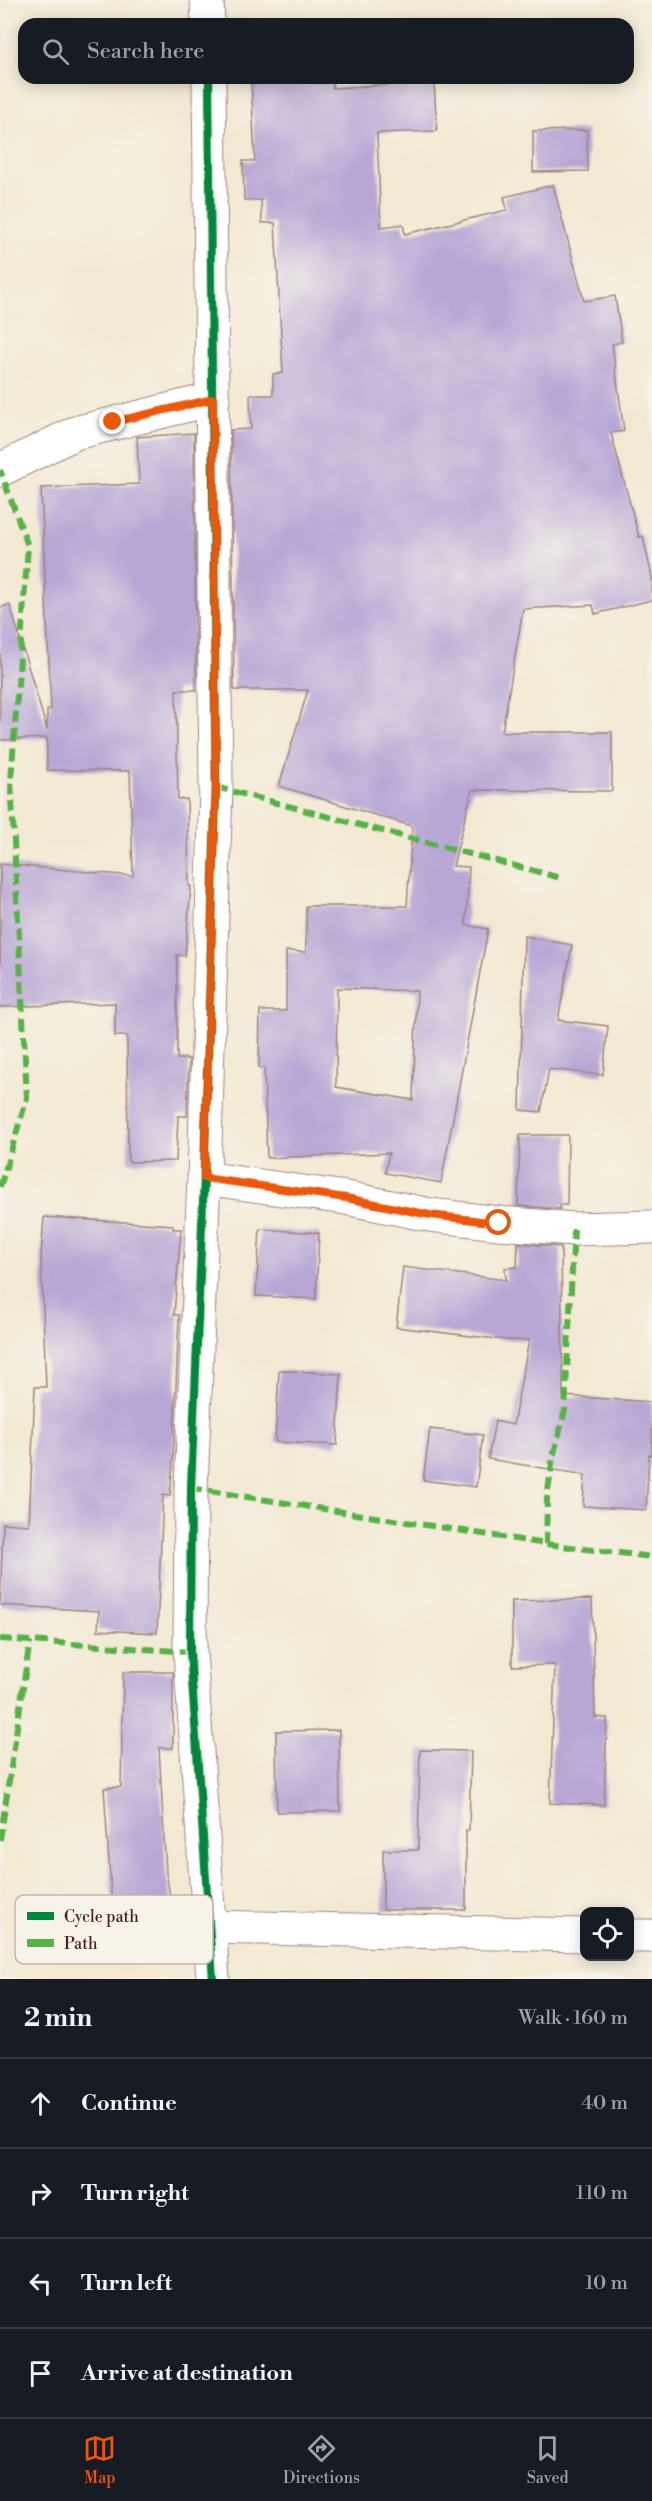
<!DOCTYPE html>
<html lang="en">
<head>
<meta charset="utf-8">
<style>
  :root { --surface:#171b24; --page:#242831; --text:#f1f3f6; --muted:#9ea1a6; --line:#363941; --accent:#ea580c }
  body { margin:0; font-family:"Libre Bodoni",serif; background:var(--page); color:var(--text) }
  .controls { position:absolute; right:18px; bottom:18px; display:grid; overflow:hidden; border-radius:12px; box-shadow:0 3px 15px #0003 }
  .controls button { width:54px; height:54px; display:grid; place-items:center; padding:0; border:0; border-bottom:2px solid var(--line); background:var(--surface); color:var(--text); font:30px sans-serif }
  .stop { position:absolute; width:18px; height:18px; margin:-14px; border:4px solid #ea580c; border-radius:50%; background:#fff }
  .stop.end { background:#ea580c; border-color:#fff; box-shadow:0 2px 6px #0008 }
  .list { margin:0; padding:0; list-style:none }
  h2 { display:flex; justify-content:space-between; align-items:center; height:78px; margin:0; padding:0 24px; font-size:26px }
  h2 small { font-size:20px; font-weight:400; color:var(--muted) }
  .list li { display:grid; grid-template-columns:39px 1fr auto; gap:18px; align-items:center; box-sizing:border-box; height:90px; padding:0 24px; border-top:2px solid var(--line) }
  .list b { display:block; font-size:22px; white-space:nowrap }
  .list em { font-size:20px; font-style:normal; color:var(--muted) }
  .icon { flex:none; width:33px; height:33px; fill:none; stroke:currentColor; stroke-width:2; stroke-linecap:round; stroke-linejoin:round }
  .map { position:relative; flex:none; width:652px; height:1979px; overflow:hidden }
  .search { position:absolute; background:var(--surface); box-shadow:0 3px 15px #0003; left:18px; right:18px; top:18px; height:66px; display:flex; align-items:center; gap:15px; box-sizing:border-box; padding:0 21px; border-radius:18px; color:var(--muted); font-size:22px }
  .sheet { height:438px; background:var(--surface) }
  nav { display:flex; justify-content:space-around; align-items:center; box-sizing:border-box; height:84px; border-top:2px solid var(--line); background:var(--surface); font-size:16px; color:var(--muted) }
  nav a { display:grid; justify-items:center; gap:3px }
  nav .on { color:var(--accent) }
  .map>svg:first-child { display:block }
  .building { fill:#b8a7d5; fill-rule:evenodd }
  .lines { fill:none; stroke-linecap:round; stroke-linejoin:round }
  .minor-casing { stroke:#9e847f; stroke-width:35 }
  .minor { stroke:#fff; stroke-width:33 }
  .quiet { stroke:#57b146; stroke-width:6; stroke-dasharray:12 6; stroke-linecap:butt }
  .cycleway-casing { stroke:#f7f3e8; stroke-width:11 }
  .cycleway { stroke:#00873e; stroke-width:8 }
  .route { stroke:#ea580c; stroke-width:8 }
  .key { fill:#f7f3e8; stroke:#c3b3af; stroke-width:1.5 }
  .key-label { font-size:16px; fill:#4a1f2b }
</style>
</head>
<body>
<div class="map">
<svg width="652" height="1979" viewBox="0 0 652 1979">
  <rect width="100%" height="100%" fill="#f7f3e8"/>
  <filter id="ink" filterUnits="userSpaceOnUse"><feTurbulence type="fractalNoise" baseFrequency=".0167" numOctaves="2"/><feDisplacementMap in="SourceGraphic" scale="12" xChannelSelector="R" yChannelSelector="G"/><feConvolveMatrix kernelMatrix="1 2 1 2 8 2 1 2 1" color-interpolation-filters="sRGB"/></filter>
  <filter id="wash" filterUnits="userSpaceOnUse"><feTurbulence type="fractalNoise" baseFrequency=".008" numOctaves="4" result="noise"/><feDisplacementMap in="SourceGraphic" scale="24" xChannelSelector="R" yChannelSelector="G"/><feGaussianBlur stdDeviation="1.35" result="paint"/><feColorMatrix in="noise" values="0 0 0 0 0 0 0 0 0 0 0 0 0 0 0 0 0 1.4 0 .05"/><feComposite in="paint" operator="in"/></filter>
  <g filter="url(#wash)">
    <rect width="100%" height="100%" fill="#f3e9d3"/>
    <g id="blocks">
      <path class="building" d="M 251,78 L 332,78 L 333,88 L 434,82 L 437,131 L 377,133 L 381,227 L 403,224 L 405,234 L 507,210 L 504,197 L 553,185 L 584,301 L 615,296 L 622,342 L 612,344 L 624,431 L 611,433 L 639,537 L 643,536 L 652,577 L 652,600 L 595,614 L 593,605 L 523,609 L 502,732 L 612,732 L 612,791 L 472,790 L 453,866 L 469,867 L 466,925 L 488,929 L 441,1183 L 385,1173 L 389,1153 L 267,1158 L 264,1068 L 259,1068 L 260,1011 L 286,1011 L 286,951 L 306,952 L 306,906 L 407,906 L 412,826 L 279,786 L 308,690 L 234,690 L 231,430 L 251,429 L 250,395 L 273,395 L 273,374 L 283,373 L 275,223 L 262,223 L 261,200 L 244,200 L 243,161 L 255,161 ZM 337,988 L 417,991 L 413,1100 L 336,1087 Z
        M 587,130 L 588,171 L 533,172 L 533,131 Z
        M 194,433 L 196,690 L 176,690 L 178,799 L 187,799 L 189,886 L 191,886 L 185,956 L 177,955 L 177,1059 L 189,1059 L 187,1116 L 178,1116 L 176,1161 L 128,1162 L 127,1036 L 115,1036 L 115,1003 L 0,1007 L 0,864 L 133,876 L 130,771 L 47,770 L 47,738 L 0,740 L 0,607 L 10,605 L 47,730 L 47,710 L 51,709 L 41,488 L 139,484 L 137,437 Z
        M 524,936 L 572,945 L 558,1020 L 608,1026 L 603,1075 L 549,1069 L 541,1112 L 520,1110 Z
        M 520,1135 L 568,1135 L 567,1205 L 560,1205 L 560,1209 L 518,1206 Z
        M 44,1217 L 173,1225 L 173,1229 L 181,1229 L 174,1315 L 179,1315 L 173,1459 L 170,1496 L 163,1495 L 157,1633 L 98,1630 L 99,1611 L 0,1605 L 3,1523 L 29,1525 L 35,1387 L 46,1387 L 41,1257 Z
        M 260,1229 L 319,1233 L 316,1299 L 256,1296 Z
        M 518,1243 L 561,1247 L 563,1396 L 652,1402 L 652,1455 L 649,1454 L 646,1510 L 583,1506 L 585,1475 L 488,1459 L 495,1421 L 513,1425 L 529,1340 L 505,1340 L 396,1327 L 403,1267 L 506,1280 L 505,1268 L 517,1267 Z
        M 279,1370 L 341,1374 L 337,1445 L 275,1442 Z
        M 430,1429 L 483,1435 L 476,1487 L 423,1480 Z
        M 592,1599 L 595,1717 L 607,1718 L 604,1805 L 550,1803 L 555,1665 L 512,1666 L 512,1601 Z
        M 123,1672 L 173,1672 L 173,1748 L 159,1748 L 166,1872 L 178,1945 L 113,1956 L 105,1908 L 112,1907 L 104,1788 L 121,1787 Z
        M 339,1730 L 340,1811 L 277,1812 L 276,1731 Z
        M 420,1750 L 471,1751 L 469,1831 L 466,1831 L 466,1910 L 383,1910 L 383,1850 L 418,1850 Z"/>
    </g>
  </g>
  <g filter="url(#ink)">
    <use href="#blocks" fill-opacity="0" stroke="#9e847f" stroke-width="1.5"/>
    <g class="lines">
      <g class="minor-casing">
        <path id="minor" d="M 207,0 L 208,24
          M 209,78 L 216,787 L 204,1178 L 191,1488 L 190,1652 L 213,1979
          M 0,470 L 75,433 L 213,399
          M 204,1178 L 346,1198 L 430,1215 L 499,1223 L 574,1229 L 652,1227
          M 209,1927 L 584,1935
          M 630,1936 L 652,1936"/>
      </g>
      <use href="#minor" class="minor"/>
      <path class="quiet" d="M 216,787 L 561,878
        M 0,1187 L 27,1098 L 11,781 L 28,546 L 0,470
        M 191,1488 L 546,1544 L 652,1557
        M 546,1544 L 547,1498 L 553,1457 L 565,1410 L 574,1229
        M 0,1639 L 190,1652
        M 0,1840 L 30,1641"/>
      <g class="cycleway-casing">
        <path id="cycleway" d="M 209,78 L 216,787 L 204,1178 L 191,1488 L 190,1652 L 213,1979"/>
      </g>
      <use href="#cycleway" class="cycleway"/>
    </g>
  </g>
  <g class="lines" filter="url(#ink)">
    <path class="route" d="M 113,422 L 213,399 L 216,787 L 204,1178 L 346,1198 L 430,1215 L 499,1223"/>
  </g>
  <rect x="15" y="1895" width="198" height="69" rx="9" class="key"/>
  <rect x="27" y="1912" width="27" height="8" fill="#00873e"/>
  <rect x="27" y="1939" width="27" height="8" fill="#57b146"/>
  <g class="key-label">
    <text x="64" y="1922">Cycle path</text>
    <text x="64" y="1949">Path</text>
  </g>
</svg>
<div class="controls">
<button><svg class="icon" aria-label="locate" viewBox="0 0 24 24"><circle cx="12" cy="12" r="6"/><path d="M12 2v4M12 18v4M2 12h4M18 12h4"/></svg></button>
</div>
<div class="stop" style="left:499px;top:1223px"></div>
<div class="stop end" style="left:113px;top:422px"></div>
<div class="search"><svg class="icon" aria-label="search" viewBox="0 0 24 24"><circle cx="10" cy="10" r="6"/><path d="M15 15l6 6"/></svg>Search here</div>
</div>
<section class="sheet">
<h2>2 min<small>Walk · 160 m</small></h2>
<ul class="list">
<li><svg class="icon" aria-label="ahead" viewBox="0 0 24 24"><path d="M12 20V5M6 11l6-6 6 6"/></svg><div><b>Continue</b></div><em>40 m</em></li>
<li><svg class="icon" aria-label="right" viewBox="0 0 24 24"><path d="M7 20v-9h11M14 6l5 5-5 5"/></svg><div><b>Turn right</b></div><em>110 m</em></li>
<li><svg class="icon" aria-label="left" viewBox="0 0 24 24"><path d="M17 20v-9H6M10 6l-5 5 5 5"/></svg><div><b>Turn left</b></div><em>10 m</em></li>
<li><svg class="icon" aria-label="arrive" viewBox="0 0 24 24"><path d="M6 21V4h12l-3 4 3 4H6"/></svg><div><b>Arrive at destination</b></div></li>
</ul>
</section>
<nav>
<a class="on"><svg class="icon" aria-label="map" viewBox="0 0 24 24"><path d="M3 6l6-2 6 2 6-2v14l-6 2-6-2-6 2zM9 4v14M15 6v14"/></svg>Map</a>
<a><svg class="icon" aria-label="directions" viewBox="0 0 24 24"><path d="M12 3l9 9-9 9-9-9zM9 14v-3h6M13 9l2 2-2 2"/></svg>Directions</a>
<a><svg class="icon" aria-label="saved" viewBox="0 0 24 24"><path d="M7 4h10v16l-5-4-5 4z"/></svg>Saved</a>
</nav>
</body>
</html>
